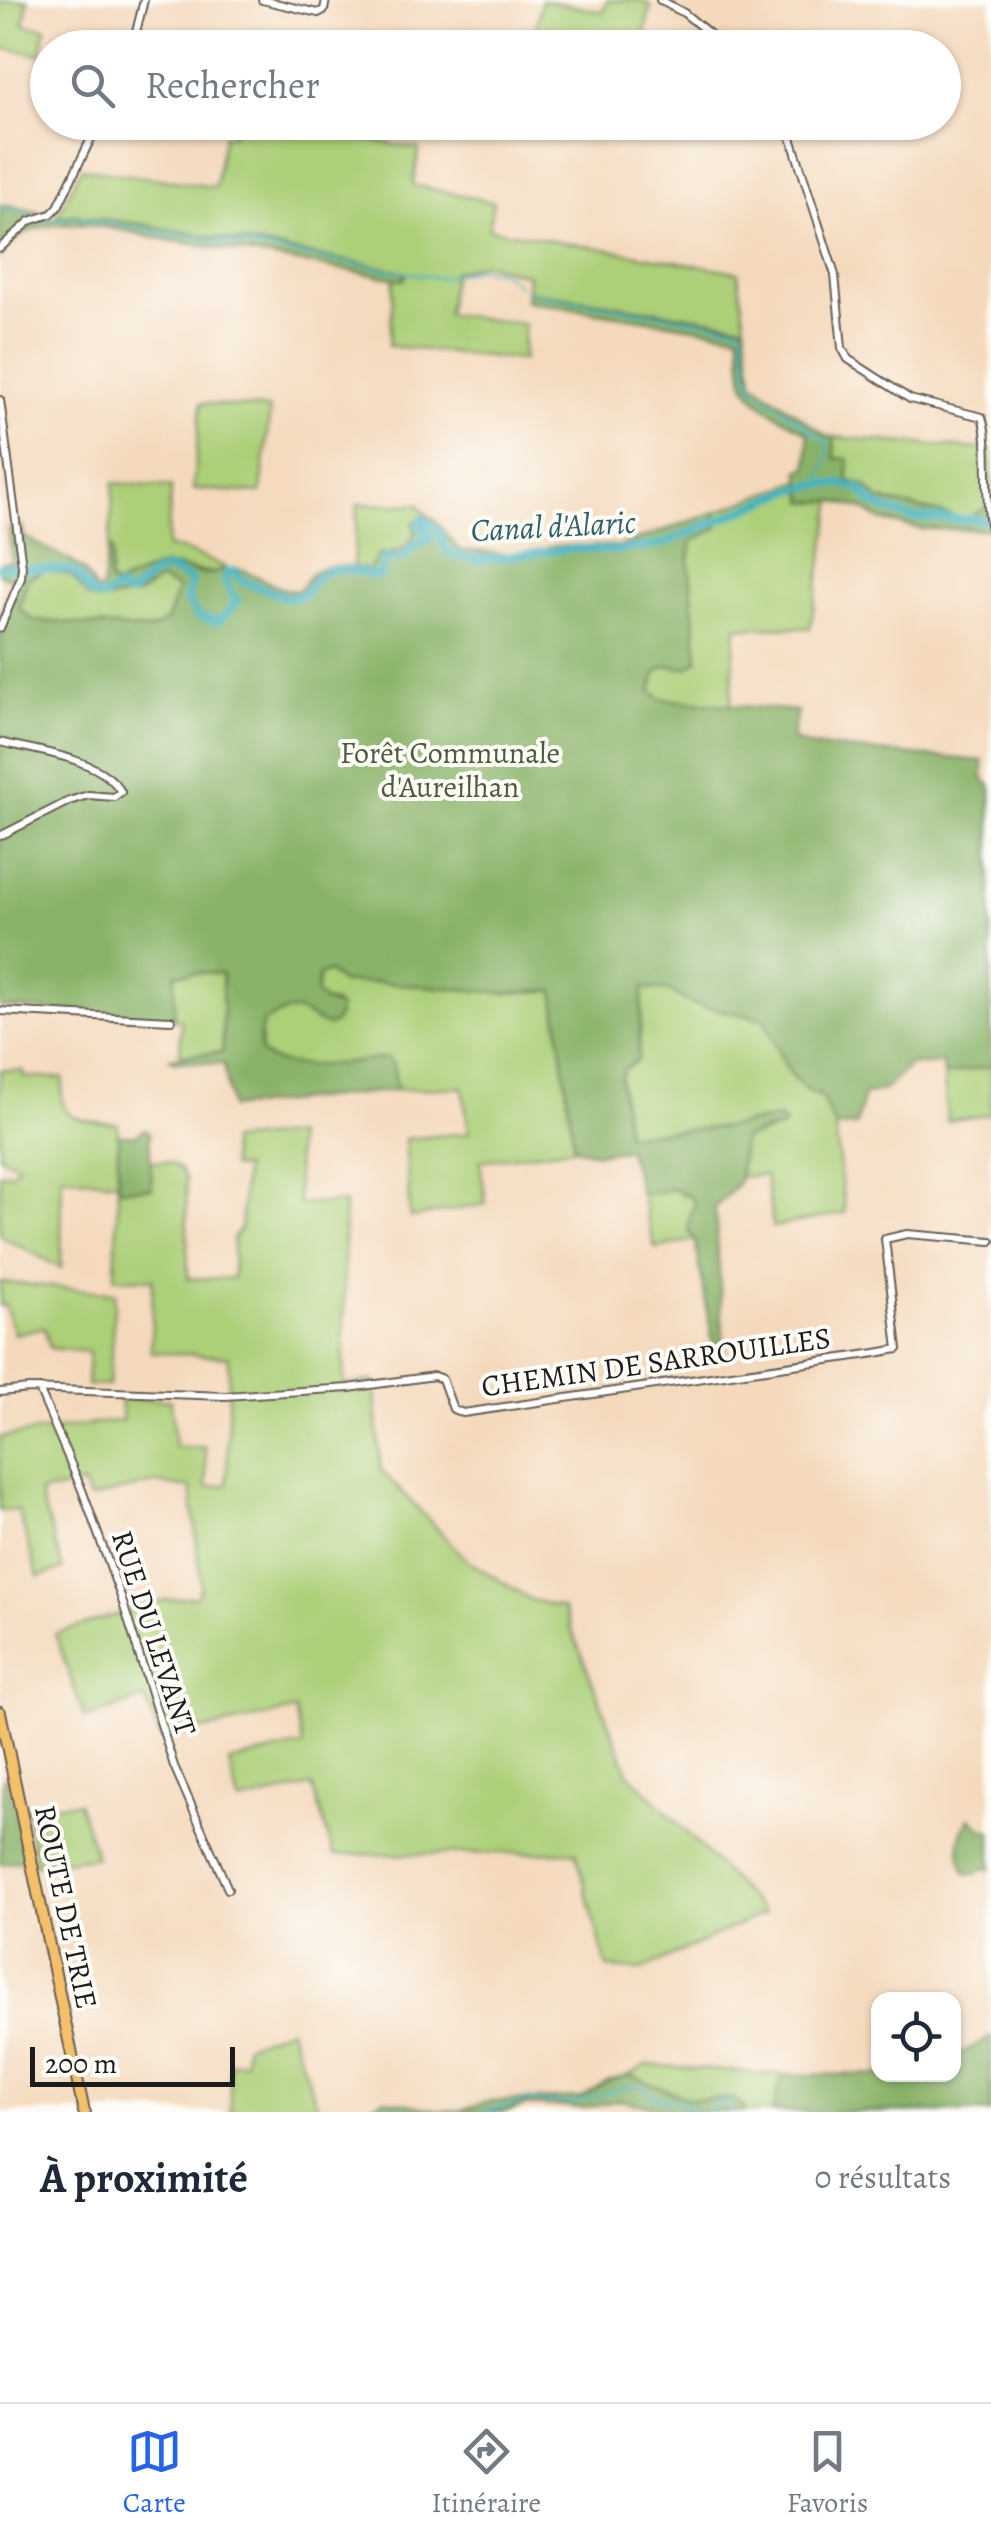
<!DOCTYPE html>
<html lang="fr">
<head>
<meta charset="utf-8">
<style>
  :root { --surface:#fff; --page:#f2f2f3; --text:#1f2937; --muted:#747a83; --line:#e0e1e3; --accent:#2563eb }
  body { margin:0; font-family:Alegreya,serif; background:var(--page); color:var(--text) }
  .controls { position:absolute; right:30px; bottom:30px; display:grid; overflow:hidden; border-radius:20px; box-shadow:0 2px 8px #0004 }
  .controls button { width:90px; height:90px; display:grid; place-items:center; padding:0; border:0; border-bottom:2px solid var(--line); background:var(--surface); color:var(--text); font:50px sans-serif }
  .scale { position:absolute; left:30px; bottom:25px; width:205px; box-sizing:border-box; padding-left:10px; border:5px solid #1c1c1c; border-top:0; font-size:28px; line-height:35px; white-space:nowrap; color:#1c1c1c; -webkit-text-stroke:8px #fdfcf7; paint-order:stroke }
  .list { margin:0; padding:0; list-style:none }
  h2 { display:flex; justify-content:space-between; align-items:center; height:130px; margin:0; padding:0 40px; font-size:42px }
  h2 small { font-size:32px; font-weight:400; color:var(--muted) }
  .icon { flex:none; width:55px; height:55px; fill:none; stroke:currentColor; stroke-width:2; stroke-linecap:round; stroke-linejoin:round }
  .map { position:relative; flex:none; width:991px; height:2112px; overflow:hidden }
  .search { position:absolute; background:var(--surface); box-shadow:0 2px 8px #0004; left:30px; right:30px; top:30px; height:110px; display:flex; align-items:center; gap:25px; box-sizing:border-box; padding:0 35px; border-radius:55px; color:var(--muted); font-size:38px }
  .sheet { height:290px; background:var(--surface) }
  nav { display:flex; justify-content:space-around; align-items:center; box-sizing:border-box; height:140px; border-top:2px solid var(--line); background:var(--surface); font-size:28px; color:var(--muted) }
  nav a { display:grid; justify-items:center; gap:5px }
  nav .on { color:var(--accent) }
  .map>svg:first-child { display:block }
  .green { fill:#accf78; stroke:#64764a; stroke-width:2.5 }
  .forest { fill:#89b268; stroke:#526742; stroke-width:2.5; fill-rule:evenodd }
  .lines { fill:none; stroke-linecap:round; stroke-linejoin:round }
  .stream { stroke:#44b3be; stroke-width:2.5 }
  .canal { stroke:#44b3be; stroke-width:8 }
  .street-casing { stroke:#685e54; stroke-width:10 }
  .primary-casing { stroke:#685e54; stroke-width:14 }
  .street { stroke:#fff; stroke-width:6 }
  .primary { stroke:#f4c16a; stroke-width:10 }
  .labels { text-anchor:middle; stroke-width:8; stroke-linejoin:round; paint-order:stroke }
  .park-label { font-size:30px; fill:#4e5b3c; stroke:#fdfcf7 }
  .street-label { font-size:30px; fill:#1c1c1c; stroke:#fdfcf7 }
  .water-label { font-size:32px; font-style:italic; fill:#2e6065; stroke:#fdfcf7 }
</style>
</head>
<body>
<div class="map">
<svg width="991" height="2112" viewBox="0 0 991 2112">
  <rect width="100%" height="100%" fill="#fdfcf7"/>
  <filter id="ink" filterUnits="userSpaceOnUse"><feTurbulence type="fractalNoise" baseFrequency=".01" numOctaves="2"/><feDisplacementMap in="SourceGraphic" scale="20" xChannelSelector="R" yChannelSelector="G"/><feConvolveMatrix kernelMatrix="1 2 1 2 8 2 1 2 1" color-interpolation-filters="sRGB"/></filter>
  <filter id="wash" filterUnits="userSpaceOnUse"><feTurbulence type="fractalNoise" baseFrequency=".0048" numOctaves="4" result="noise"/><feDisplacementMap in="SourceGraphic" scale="40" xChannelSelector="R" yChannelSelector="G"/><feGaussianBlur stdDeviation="2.25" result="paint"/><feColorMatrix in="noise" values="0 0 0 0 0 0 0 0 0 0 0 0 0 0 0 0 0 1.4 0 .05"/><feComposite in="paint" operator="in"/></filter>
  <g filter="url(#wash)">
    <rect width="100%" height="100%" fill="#f4d9bc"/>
    <path class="green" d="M 0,0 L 28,0 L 24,25 L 46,28 L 40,55 L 0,47 Z
      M 542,0 L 603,12 L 608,0 L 640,0 L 651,6 L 642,47 L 531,47 Z
      M 235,123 L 279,123 L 419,149 L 413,185 L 493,202 L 489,229 L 738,272 L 745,325 L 527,291 L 528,275 L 484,263 L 453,272 L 447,314 L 524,324 L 523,360 L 389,346 L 394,279 L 403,280 L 402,271 L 140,224 L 58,215 L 81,168 L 215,187 L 224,134 L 232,136 Z
      M 201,403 L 270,409 L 261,493 L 193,489 Z
      M 834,437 L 991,450 L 991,504 L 969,519 L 879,500 L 866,486 L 847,480 L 835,459 Z
      M 799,481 L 806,502 L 833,501 L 810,628 L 736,627 L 731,706 L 661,699 L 651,691 L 656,673 L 666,666 L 687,668 L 698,660 L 689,560 L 692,541 L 718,528 L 716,512 Z
      M 114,483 L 171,487 L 167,548 L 181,549 L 225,567 L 215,573 L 162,566 L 114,586 L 109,581 L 112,551 L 109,548 Z
      M 358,504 L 419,505 L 427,515 L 420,517 C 416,537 407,555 384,554 L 369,570 L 353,567 Z
      M 44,571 L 72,575 L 88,597 L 99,601 L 137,595 L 160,580 L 178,589 L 167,620 L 151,630 L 33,620 L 19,609 L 28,578 Z
      M 200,972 L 222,974 L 223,1052 L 180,1055 L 181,1020 L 174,1019 L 175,974 Z
      M 328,972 L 342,983 L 377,982 L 506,993 L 554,990 L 574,1148 L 480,1161 L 486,1204 L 410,1218 L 405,1139 L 469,1133 L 463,1087 L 397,1090 L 393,1064 C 360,1064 285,1075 261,1053 L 260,1035 L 263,1022 C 284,1011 297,1005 317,1021 L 334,1003 L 323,1001 L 316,994 L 319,975 Z
      M 651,987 L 670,991 L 692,1004 L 764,1019 C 778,1046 789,1090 821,1096 L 835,1127 L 845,1213 L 773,1227 L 765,1175 L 740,1177 L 743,1139 L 781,1128 L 779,1118 L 726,1127 L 626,1134 L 620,1078 L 624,1069 L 638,1060 L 643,988 Z
      M 991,1066 L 991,1114 L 947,1121 L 944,1075 Z
      M 0,1070 L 24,1071 L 24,1077 L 63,1078 C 63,1085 61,1097 63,1104 C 69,1124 102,1122 118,1124 L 118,1182 L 62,1176 L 61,1268 L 0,1236 L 0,1173 L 11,1173 L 19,1164 L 0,1157 Z
      M 295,1135 L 298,1204 L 344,1203 L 344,1385 L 374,1381 L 381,1470 L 468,1561 L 532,1600 L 563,1608 L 628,1772 L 764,1913 L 642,1970 L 607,1968 L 576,1852 L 334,1855 L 312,1786 L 239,1803 L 229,1762 L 303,1745 L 295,1710 L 161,1739 L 145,1698 L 85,1719 L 55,1634 L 164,1600 L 197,1596 L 201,1584 L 191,1488 L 154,1483 L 89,1499 L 83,1485 L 39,1493 L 63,1569 L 38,1577 L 18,1510 L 0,1511 L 0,1437 L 123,1420 L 120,1399 L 171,1400 L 175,1447 L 205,1447 L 207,1487 L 227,1485 L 229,1357 L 151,1352 L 153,1279 L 115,1278 L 118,1189 L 152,1188 L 150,1161 C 168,1161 177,1162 186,1179 L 188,1279 L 233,1278 L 233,1238 L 241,1228 L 244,1168 L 231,1167 L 230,1141 Z
      M 672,1189 L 691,1197 L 695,1205 L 689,1218 L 695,1240 L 655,1248 L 641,1195 Z
      M 0,1282 L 115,1293 L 109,1386 L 87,1385 L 89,1352 L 50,1348 L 44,1327 L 14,1334 L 5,1305 L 0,1306 Z
      M 78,1802 L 96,1857 L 36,1864 L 25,1808 Z
      M 289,2028 L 320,2112 L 230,2112 L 230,2063 L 245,2061 L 245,2045 Z
      M 646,2065 L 782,2075 L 773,2112 L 744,2112 L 744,2107 L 732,2099 L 689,2099 L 629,2075 Z"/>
    <path class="forest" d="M 0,205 L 39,212 L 43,219 L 73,215 L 140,224 L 402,271 L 406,276 L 403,280 L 151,237 C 106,225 28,208 0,257 Z
      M 527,291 L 745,325 L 753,382 L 828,437 L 834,437 L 835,458 L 849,459 L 848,480 L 866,486 L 879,500 L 968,519 L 991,504 L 991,529 L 922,529 L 880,520 L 862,508 L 833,501 L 806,502 L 799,471 L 808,467 L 808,433 C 789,421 753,405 745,383 C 740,368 743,350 739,334 L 526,301 Z
      M 716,512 L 718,528 L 692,541 L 689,560 L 698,660 L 687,668 L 666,666 L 656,673 L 651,691 L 661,699 L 797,711 L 792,739 L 809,746 L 983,761 L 983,779 L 991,786 L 991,1066 L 944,1075 L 942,1063 L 909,1065 L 886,1089 L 864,1095 L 856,1126 L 835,1127 L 821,1096 C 789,1090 778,1046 764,1019 L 692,1004 L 670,991 L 643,988 L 638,1060 L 624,1069 L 620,1078 L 626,1134 L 726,1127 L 779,1118 L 785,1123 L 781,1128 L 766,1130 L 743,1139 L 738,1183 L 715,1208 L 724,1351 L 716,1355 L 714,1349 L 695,1240 L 689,1232 L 689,1218 L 695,1205 L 691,1197 L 672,1189 L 641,1195 L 628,1150 L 596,1153 L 574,1148 L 554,990 L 506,993 L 377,982 L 342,983 L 328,972 L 319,975 L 316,993 L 323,1001 L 339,1007 C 338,1018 338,1023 327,1026 C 294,1010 299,1003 263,1022 L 260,1035 L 261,1053 C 286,1075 354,1061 387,1058 L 393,1064 L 397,1090 L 231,1108 L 224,1064 L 173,1061 L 170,1058 L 223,1052 L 222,974 L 200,972 L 175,974 L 174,1019 L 0,1007 L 0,615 L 16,580 L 0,575 L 0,563 L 12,561 L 9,529 L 22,526 L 24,537 L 71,561 L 84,571 L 96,591 L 102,589 L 108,548 L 112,551 L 109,581 L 114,586 C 132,581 148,567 167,566 C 183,565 198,577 214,573 C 226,571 231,566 245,571 C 264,578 275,590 297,591 C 304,585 308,576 315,571 C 329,563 354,566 369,570 L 378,555 C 402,551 401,553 416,534 L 413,523 L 427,515 L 435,520 L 459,550 L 517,555 L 556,546 L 620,546 ZM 44,571 L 71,575 L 88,597 L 99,601 L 137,595 L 160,580 L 178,589 L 167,620 L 151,630 L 33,620 L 19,608 L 28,578 Z
      M 144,1129 L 149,1132 L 152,1188 L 118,1189 L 118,1135 L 137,1135 Z
      M 3,1778 L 8,1779 L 25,1860 L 0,1864 Z
      M 970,1818 L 982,1829 L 991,1831 L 991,1870 L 986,1868 L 975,1874 L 966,1873 C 957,1852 957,1836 970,1818 Z
      M 991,2037 L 991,2112 L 773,2112 L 782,2075 L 954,2074 L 954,2057 Z
      M 629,2075 L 689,2099 L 732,2099 L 744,2107 L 744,2112 L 683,2112 L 618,2100 L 586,2108 L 528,2105 L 503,2112 L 369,2112 L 372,2105 L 384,2099 L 441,2111 L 464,2110 L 486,2102 L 580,2098 L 609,2081 Z"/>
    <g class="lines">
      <path class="stream" d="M 0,208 L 30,214
        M 36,222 L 71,217 L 440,278 L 476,269
        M 480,268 L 502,272 L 520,286
        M 525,292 L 742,328 L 751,386 L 827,442 L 828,455 L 819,484
        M 374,2112 L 378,2105 L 383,2105 L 421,2112
        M 482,2112 L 531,2101 L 570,2104 L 630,2086 L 644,2087 L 650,2096 L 687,2104 L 695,2112
        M 707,2112 L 720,2103 L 729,2101 L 733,2105 L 730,2112"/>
      <path class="canal" d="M 0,567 L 71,570 C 85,578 84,596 103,598 L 118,589 L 127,595 C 146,586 143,574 170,569 L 191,581 L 187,600 L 198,617 L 219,622 L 237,601 L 225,582 L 227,572 L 235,571 L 240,580 L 288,598 L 305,594 C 326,556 346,572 380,576 L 384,558 L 402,559 L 416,544 L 431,540 L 419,525 L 423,519 L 441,534 L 445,548 L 452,555 L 478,560 L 577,548 L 610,551 L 660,545 L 789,491 L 819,484 L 843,484 L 861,489 L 872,503 L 881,508 L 913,518 L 991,520"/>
    </g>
  </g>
  <g filter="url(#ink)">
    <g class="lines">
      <g class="street-casing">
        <path id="street" d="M 262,0 L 318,13 L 324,10 L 326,0
          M 660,0 L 684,13 L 727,48
          M 132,48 L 144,0
          M 786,122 L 835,275 L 842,348 L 848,359 L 910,399 L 982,417 C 991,443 983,496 991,529
          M 0,248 L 30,221 L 51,214 L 58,207 L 99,122
          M 0,400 L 22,566 L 21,578 L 0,628
          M 0,742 C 35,751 103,758 121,792 L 114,797 L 88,795 L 69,801 L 0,836
          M 0,1011 L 171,1020
          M 39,1389 L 82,1490 L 121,1597 L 174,1766 L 228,1889
          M 0,1392 L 29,1389 L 225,1396 L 349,1388 L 434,1376 L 442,1379 L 453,1409 L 463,1413 L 876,1353 L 898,1349 L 885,1239 L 907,1234 L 991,1241"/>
      </g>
      <g class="primary-casing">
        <path id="primary" d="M 0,1712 L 84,2112"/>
      </g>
      <use href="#street" class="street"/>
      <use href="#primary" class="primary"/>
    </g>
  </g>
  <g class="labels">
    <g class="park-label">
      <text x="450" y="763">Forêt Communale<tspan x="450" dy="34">d'Aureilhan</tspan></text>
    </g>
    <g class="street-label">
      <text transform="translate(656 1362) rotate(-8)" y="10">CHEMIN DE SARROUILLES</text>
      <text transform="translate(154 1633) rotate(72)" y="10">RUE DU LEVANT</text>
      <text transform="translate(66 1907) rotate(78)" y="10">ROUTE DE TRIE</text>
    </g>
    <g class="water-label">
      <text transform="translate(553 526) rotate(-3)" y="11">Canal d'Alaric</text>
    </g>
  </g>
</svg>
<div class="controls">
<button><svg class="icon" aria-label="locate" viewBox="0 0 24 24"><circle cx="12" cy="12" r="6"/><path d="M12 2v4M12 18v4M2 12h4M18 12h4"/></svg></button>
</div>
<div class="scale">200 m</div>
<div class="search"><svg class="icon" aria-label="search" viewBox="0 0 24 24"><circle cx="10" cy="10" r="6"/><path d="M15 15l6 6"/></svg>Rechercher</div>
</div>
<section class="sheet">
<h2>À proximité<small>0 résultats</small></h2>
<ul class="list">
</ul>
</section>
<nav>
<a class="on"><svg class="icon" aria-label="map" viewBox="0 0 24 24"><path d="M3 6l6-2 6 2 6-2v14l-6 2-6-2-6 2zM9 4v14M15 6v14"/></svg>Carte</a>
<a><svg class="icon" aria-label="directions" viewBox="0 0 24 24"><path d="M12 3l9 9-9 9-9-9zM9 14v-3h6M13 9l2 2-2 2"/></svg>Itinéraire</a>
<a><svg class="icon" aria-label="saved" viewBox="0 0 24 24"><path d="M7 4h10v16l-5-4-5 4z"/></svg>Favoris</a>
</nav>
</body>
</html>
